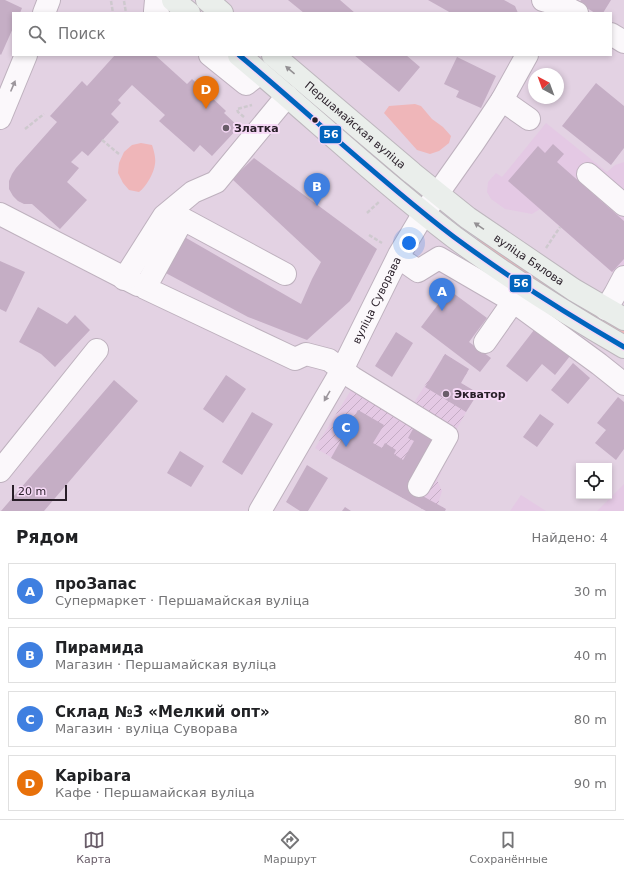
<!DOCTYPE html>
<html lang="ru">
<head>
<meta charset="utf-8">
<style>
  :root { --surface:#fff; --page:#f6f6f6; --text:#202124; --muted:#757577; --line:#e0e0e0; --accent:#695d69 }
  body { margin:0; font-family:"DejaVu Sans",sans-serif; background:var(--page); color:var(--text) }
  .controls { position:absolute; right:12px; bottom:12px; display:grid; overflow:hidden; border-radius:0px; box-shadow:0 2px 6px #0003 }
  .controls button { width:36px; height:36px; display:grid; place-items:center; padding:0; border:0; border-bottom:1px solid var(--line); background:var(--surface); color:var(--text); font:20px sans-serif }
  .compass { position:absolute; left:528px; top:68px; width:36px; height:36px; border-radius:50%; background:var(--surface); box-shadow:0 2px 6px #0003; rotate:319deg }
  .scale { position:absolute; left:12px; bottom:10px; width:55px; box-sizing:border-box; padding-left:4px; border:2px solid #281e28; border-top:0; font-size:11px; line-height:14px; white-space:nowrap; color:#281e28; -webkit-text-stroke:3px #f6d9f6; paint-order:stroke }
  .you { position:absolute; left:409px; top:243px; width:14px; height:14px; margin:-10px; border:3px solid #fff; border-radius:50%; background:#1a73e8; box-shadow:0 0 0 6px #1a73e833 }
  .badge { display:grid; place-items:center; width:26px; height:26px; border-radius:50%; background:var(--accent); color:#fff; font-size:13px; font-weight:700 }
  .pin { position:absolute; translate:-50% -33px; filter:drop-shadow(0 1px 2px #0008) }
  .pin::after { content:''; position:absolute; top:21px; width:14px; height:12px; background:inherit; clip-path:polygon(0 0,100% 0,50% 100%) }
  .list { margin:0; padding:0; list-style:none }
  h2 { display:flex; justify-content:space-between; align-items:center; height:52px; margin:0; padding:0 16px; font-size:17px }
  h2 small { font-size:13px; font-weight:400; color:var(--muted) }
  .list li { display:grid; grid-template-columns:26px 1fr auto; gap:12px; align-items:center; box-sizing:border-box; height:56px; margin:0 8px 8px; padding:0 8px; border:1px solid var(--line); border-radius:0px }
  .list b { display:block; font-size:15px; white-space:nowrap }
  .list p { margin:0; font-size:13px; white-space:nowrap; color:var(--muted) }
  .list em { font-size:13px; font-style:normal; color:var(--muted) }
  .icon { flex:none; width:22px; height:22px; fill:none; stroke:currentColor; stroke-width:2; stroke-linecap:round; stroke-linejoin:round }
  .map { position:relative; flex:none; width:624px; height:511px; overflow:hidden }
  .search { position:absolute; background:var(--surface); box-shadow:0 2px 6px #0003; left:12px; right:12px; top:12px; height:44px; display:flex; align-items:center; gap:10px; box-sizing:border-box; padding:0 14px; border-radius:0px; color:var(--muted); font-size:15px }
  .sheet { height:308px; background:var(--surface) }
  nav { display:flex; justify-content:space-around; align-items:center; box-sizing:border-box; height:56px; border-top:1px solid var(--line); background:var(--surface); font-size:11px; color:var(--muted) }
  nav a { display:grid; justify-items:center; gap:2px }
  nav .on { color:var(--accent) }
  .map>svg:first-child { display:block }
  .built { fill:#e4c9e4 }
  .industrial { fill:url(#industrial-furrows) }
  .green { fill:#efb6b9 }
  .building { fill:#c5aec5 }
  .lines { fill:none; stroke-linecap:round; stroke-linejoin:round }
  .minor-casing { stroke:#beb1be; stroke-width:24 }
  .major-casing { stroke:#bdb6bd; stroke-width:24 }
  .path { stroke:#cec9ce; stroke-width:2.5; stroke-dasharray:4 2; stroke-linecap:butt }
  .minor { stroke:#fbf8fb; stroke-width:22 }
  .major { stroke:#eaeeeb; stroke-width:22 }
  .bus-1-casing { stroke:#f6d9f6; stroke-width:8 }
  .bus-1 { stroke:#0065bd; stroke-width:5 }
  .oneway { fill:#939093 }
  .oneway2 { fill:#9c969c }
  .bus-dot { fill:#281e28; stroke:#f6d9f6; stroke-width:1.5 }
  .poi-dot { fill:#695d69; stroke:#f6d9f6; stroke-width:1.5 }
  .labels { text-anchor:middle; stroke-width:4; stroke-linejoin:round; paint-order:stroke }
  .street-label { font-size:11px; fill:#281e28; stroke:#f6d9f6 }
  .poi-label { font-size:11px; font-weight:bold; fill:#281e28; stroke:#f6d9f6; text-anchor:start }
  .line-badge { stroke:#f6d9f6; stroke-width:1.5 }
  .badge-label { font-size:11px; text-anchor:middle; font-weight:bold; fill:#fff }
</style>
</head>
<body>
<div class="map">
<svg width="624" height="511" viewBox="0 0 624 511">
  <defs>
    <pattern id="industrial-furrows" width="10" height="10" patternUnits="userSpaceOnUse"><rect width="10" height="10" fill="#e4c9e4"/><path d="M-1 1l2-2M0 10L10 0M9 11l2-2" fill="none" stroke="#c4acc4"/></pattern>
  </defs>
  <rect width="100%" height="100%" fill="#e3d2e3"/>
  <path class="built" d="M 546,123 L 607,172 L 615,165 L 624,162 L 624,280 L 612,272 L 540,209 L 532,214 L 505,209 L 491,199 L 487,192 L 488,182 L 496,173 L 502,177 Z
    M 624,484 L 624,511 L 597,511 Z
    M 521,495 L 546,511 L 510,511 Z"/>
  <path class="industrial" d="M 445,354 L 469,369 L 461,383 L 478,393 L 466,412 L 436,468 L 441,473 L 437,480 L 442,491 L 438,504 L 446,509 L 445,511 L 426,511 L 315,448 L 361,374 L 413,404 Z"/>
  <path class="green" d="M 415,104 L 421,106 L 432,119 L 443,127 L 451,136 L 449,143 L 439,151 L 430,154 L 417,150 L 384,113 L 389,106 Z
    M 141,143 L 152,145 C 154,151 156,158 155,164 C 154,173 146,187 139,192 L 129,190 L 123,183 L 118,173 L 119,163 L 124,152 L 132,145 Z
    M 477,235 L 624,327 L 624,334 L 566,302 L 481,244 L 477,240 Z"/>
  <path class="building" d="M 0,0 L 5,0 L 22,8 L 20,13 L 13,13 L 13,28 L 1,55 L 0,54 Z
    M 288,0 L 340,0 L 355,13 L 304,13 Z
    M 428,0 L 504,0 L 515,6 L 518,13 L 451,13 Z
    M 581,0 L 611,0 L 603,13 L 595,13 L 579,3 Z
    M 115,55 L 155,55 L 187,84 L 192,79 L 226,111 L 224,113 L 239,127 L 212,156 L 200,145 L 194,152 L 159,121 L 165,115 L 132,85 L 118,100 L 121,103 L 111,114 L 119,122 L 88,156 L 82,151 L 71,162 L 79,168 L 67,182 L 87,200 L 60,229 L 32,204 L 24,204 L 18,201 L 13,196 L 9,189 L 9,181 L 12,174 L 16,168 L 57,122 L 50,116 L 82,81 L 87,86 Z
    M 354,55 L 406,55 L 420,67 L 399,92 Z
    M 457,57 L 496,76 L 481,108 L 456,97 L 459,91 L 444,84 Z
    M 596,83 L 624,106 L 624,148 L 611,165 L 562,126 Z
    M 553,144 L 564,154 L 557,162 L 624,221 L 624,259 L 612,272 L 508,181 L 538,146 L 545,153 Z
    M 254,158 L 377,249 L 350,301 L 307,340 L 248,317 L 162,271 L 181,235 L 301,304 L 312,279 L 321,262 L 232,179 Z
    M 0,261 L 25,272 L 6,312 L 0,309 Z
    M 449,290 L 487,318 L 469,342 L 491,358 L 480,372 L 421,327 Z
    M 38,307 L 67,324 L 75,315 L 90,330 L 55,367 L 41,354 L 19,342 Z
    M 534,330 L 570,356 L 555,375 L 542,364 L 527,382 L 506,366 Z
    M 396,332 L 413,343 L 392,377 L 375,366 Z
    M 445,354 L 469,369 L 461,383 L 478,393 L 466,412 L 425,387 Z
    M 573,363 L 590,378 L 568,404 L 551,390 Z
    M 226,375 L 246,389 L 223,423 L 203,409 Z
    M 114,380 L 138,401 L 44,511 L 1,511 Z
    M 618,397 L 624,402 L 624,449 L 616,460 L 595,443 L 606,430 L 597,423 Z
    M 358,410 L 384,425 L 373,443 L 382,448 L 385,443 L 396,450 L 394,454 L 403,460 L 414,441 L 408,438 L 414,427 L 438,440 L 410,489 L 446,509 L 445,511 L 426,511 L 331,458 Z
    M 252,412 L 273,424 L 242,475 L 222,462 Z
    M 540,414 L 554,424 L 537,447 L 523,437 Z
    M 180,451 L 204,466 L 191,487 L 167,473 Z
    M 307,465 L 328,478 L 308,511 L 300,511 L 286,502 Z
    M 345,507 L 351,511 L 342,511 Z"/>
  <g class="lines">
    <g class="minor-casing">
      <g id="minor">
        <path d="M 156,0 L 155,11 L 158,13"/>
        <path d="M 543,0 C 555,3 566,7 577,13"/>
        <path d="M 44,13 L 49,0"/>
        <path d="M 611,34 L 624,42"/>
        <path d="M 210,55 L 246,84 L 260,73"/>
        <path d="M 502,100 L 529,119"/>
        <path d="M 0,118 L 26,55"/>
        <path d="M 588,174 L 624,205"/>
        <path d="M 0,214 L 138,285"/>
        <path d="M 408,264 L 418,271 L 439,258 L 513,301 L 599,364 L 624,384"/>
        <path d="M 285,274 L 183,219 L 145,288 L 295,359 L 306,354 L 329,360 L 353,378 L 447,436 L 419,486"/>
        <path d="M 124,279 L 164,216 L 193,192 L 216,182 L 287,96"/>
        <path d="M 606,309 L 615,294 L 624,277"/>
        <path d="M 485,342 L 522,289"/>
        <path d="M 0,471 L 97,350"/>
        <path id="s1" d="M 260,511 L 342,370 L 399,255 L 424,213 L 474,142 L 502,100 L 527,55"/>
      </g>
    </g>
    <g class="major-casing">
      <g id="major">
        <path d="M 173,0 L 189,13"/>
        <path d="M 207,0 L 222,13"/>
        <path d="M 239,55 C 311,115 379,180 454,237 C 508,277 565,313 624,347"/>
        <path id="s2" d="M 273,55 L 412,173 L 468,218 L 574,290 L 624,319"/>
      </g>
    </g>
    <path class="path" d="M 111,1 L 113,13
      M 124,1 L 126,13
      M 244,117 L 238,112 L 237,109 L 252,105
      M 25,129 L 44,114
      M 102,140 L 119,154
      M 367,213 L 380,201
      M 369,235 L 382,243
      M 546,248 L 560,227"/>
    <use href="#minor" class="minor"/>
    <use href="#major" class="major"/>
    <g class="bus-1-casing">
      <path id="bus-1" d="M 239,55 C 311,115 379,180 454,237 C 508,277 565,313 624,347"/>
    </g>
    <use href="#bus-1" class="bus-1"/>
  </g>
  <defs><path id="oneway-solid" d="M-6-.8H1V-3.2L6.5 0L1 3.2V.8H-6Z"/></defs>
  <g class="oneway">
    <use href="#oneway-solid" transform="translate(290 70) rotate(-140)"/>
    <use href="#oneway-solid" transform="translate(479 226) rotate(-146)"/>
  </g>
  <g class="oneway2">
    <use href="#oneway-solid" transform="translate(13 86) rotate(-67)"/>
    <use href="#oneway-solid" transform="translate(327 396) rotate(120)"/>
  </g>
  <circle class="bus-dot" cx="315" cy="120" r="3.5"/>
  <g class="poi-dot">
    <circle cx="226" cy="128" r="4"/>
    <circle cx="446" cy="394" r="4"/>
  </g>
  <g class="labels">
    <g class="street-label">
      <text dy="4" stroke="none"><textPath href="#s2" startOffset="108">Першамайская вуліца</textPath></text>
      <text dy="4" stroke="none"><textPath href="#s2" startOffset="328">вуліца Бялова</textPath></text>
      <text dy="4" stroke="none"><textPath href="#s1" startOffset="241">вуліца Суворава</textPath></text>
    </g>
    <g class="poi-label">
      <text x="234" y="132">Златка</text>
      <text x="454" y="398">Экватор</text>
    </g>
  </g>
  <g class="line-badge">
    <rect x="319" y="125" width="23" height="19" rx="4" fill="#0065bd"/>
    <rect x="509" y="274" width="23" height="19" rx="4" fill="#0065bd"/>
  </g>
  <g class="badge-label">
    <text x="331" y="138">56</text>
    <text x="521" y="287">56</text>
  </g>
</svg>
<div class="controls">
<button><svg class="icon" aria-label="locate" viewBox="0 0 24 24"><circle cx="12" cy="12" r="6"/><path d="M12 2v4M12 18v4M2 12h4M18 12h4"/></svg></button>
</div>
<svg class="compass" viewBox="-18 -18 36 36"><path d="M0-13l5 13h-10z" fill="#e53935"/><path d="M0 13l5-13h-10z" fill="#757577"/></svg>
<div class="scale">20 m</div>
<div class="you"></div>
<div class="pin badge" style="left:442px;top:311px;background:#3f7fe0">A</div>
<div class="pin badge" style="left:317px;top:206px;background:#3f7fe0">B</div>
<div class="pin badge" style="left:346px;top:447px;background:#3f7fe0">C</div>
<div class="pin badge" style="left:206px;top:109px;background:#e8710a">D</div>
<div class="search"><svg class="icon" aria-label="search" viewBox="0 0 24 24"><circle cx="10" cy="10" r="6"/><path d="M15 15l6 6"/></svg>Поиск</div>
</div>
<section class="sheet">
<h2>Рядом<small>Найдено: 4</small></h2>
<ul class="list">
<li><span class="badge" style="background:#3f7fe0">A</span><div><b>проЗапас</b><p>Супермаркет · Першамайская вуліца</p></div><em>30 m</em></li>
<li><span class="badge" style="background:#3f7fe0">B</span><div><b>Пирамида</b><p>Магазин · Першамайская вуліца</p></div><em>40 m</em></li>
<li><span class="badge" style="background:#3f7fe0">C</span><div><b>Склад №3 «Мелкий опт»</b><p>Магазин · вуліца Суворава</p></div><em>80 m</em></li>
<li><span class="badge" style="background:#e8710a">D</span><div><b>Kapibara</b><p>Кафе · Першамайская вуліца</p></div><em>90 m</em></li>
</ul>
</section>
<nav>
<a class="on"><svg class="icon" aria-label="map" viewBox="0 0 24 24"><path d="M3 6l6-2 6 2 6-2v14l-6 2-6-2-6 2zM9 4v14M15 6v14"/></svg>Карта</a>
<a><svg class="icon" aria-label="directions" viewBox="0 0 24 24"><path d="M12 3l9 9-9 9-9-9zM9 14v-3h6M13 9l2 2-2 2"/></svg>Маршрут</a>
<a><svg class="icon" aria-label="saved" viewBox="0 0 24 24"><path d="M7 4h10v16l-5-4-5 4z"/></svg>Сохранённые</a>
</nav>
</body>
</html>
